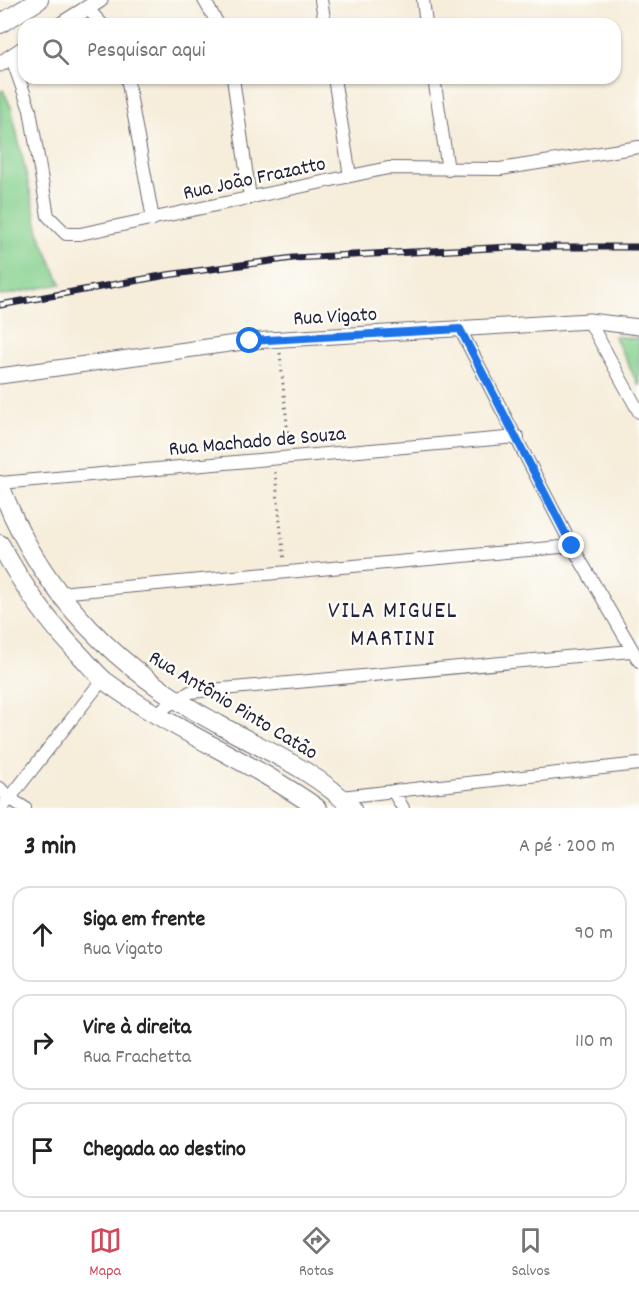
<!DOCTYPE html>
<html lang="pt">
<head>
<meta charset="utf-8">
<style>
  :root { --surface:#fff; --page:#f6f6f6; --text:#222; --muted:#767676; --line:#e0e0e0; --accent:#d1495b }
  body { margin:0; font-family:Dekko,sans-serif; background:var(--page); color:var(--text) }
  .stop { position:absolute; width:18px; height:18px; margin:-14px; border:4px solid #1a73e8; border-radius:50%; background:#fff }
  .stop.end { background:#1a73e8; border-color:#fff; box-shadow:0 2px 6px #0008 }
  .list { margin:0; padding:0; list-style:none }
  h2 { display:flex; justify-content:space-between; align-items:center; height:78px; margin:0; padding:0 24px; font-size:26px }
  h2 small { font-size:20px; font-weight:400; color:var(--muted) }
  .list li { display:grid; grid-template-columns:39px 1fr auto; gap:18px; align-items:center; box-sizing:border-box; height:96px; margin:0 12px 12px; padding:0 12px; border:2px solid var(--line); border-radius:18px }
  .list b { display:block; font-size:22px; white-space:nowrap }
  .list p { margin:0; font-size:20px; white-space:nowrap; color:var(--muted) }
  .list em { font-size:20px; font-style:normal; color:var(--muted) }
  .icon { flex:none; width:33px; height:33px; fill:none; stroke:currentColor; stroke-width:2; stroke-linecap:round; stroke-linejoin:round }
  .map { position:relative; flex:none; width:639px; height:808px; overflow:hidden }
  .search { position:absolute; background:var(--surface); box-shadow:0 2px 4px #0004; left:18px; right:18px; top:18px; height:66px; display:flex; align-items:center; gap:15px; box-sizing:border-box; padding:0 21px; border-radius:18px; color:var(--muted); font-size:22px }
  .sheet { height:402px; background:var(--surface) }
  nav { display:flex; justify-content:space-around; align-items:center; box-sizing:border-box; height:84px; border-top:2px solid var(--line); background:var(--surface); font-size:16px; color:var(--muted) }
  nav a { display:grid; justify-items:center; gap:3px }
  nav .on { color:var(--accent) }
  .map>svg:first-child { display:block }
  .green { fill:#84d08d; stroke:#537964; stroke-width:1.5 }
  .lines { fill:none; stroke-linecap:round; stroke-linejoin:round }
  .minor-casing { stroke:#6c6973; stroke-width:14 }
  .tertiary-casing { stroke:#6c6973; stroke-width:17 }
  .secondary-casing { stroke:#6c6973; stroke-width:20 }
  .path { stroke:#6c6973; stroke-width:3; stroke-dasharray:1.5 4.5; stroke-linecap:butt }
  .minor { stroke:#fff; stroke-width:12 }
  .tertiary { stroke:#fff; stroke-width:15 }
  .secondary { stroke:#fff; stroke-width:18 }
  .rail-casing { stroke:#22223b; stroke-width:7 }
  .rail { stroke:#fdfcf7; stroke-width:4.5; stroke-dasharray:14; stroke-linecap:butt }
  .route { stroke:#1a73e8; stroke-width:8 }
  .labels { text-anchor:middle; stroke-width:5; stroke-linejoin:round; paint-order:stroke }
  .street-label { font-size:21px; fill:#22223b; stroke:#fdfcf7 }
  .quarter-label { font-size:24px; letter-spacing:1.5px; fill:#22223b; stroke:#fdfcf7 }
</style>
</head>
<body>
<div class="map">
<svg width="639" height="808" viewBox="0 0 639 808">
  <rect width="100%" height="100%" fill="#fdfcf7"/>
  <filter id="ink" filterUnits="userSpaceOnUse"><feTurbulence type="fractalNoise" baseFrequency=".0167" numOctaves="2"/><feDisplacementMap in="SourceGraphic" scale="12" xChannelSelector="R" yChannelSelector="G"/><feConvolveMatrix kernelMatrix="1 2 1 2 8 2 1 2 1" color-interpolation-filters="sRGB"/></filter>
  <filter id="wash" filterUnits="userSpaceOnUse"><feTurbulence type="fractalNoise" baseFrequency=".008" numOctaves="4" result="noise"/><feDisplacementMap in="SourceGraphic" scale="24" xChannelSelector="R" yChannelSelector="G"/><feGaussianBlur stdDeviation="1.35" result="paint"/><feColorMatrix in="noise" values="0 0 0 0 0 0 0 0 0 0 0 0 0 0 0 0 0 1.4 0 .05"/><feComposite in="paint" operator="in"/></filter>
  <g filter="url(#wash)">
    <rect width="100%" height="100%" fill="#f6edda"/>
    <path class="green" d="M 3,90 L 11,107 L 40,236 L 61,284 L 0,296 L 0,92 Z
      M 614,336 L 639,339 L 639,386 Z"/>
  </g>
  <g filter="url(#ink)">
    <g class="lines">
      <g class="minor-casing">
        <path id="minor" d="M 204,0 L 218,24
          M 321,0 L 325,24
          M 423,0 L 426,24
          M 87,8 L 102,24
          M 11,56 L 30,110 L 48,216 L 66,234 L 80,234 L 388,168 L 500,169 L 639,147
          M 127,78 L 153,219
          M 233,78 L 250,198
          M 334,78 L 350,176
          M 434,78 L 448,170
          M 589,321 L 639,412
          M 460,329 L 572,546 L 639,661
          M 0,483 L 518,437
          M 59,593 L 572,546
          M 154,714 L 190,692 L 631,651
          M 0,788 L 9,798 L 25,808
          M 393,791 L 403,808
          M 341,797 L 639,764
          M 2,808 L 103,679"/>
      </g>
      <g class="tertiary-casing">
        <path id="tertiary" d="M 62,24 L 100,0
          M 0,64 L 24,48
          M 0,376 L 250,341 L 589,321 L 639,327"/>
      </g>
      <g class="secondary-casing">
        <path id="secondary" d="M 0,24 L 39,0
          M 0,485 C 40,593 117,670 218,724 C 264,750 315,770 352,808
          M 0,544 C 22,585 47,621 80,655 C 88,663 96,674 105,681 C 171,730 250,760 317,808"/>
      </g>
      <path class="path" d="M 280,353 L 289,445
        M 275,472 L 284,561"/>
      <use href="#minor" class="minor"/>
      <use href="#tertiary" class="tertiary"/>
      <use href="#secondary" class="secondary"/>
      <g class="rail-casing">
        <path id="rail" d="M 0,305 L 167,275 L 293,258 L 512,247 L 639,247"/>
      </g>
      <use href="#rail" class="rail"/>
    </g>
  </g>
  <g class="lines" filter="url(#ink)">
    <path class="route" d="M 250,341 L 460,329 L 572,546"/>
  </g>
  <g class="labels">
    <g class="street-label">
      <text transform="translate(254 177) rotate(-12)" y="7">Rua João Frazatto</text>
      <text transform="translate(335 315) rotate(-3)" y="7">Rua Vigato</text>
      <text transform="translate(257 440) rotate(-5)" y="7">Rua Machado de Souza</text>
      <text transform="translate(234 704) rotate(31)" y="7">Rua Antônio Pinto Catão</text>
    </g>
    <g class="quarter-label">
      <text x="393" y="617">VILA MIGUEL<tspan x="393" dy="28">MARTINI</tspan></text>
    </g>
  </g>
</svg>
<div class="stop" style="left:250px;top:341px"></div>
<div class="stop end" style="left:572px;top:546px"></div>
<div class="search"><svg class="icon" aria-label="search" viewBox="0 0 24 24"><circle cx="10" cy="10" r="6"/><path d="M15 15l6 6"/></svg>Pesquisar aqui</div>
</div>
<section class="sheet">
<h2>3 min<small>A pé · 200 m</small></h2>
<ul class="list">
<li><svg class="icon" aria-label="ahead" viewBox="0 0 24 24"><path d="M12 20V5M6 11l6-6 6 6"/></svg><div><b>Siga em frente</b><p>Rua Vigato</p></div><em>90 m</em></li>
<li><svg class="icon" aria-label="right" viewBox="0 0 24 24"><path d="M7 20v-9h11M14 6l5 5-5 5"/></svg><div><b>Vire à direita</b><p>Rua Frachetta</p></div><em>110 m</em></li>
<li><svg class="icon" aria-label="arrive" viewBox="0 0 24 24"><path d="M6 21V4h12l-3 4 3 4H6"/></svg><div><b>Chegada ao destino</b></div></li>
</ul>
</section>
<nav>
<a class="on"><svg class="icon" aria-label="map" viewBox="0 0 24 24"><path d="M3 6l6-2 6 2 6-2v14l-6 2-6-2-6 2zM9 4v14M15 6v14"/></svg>Mapa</a>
<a><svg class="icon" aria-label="directions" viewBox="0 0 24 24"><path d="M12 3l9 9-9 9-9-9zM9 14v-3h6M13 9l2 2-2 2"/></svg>Rotas</a>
<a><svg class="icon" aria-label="saved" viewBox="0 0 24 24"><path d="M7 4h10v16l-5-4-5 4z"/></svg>Salvos</a>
</nav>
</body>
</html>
